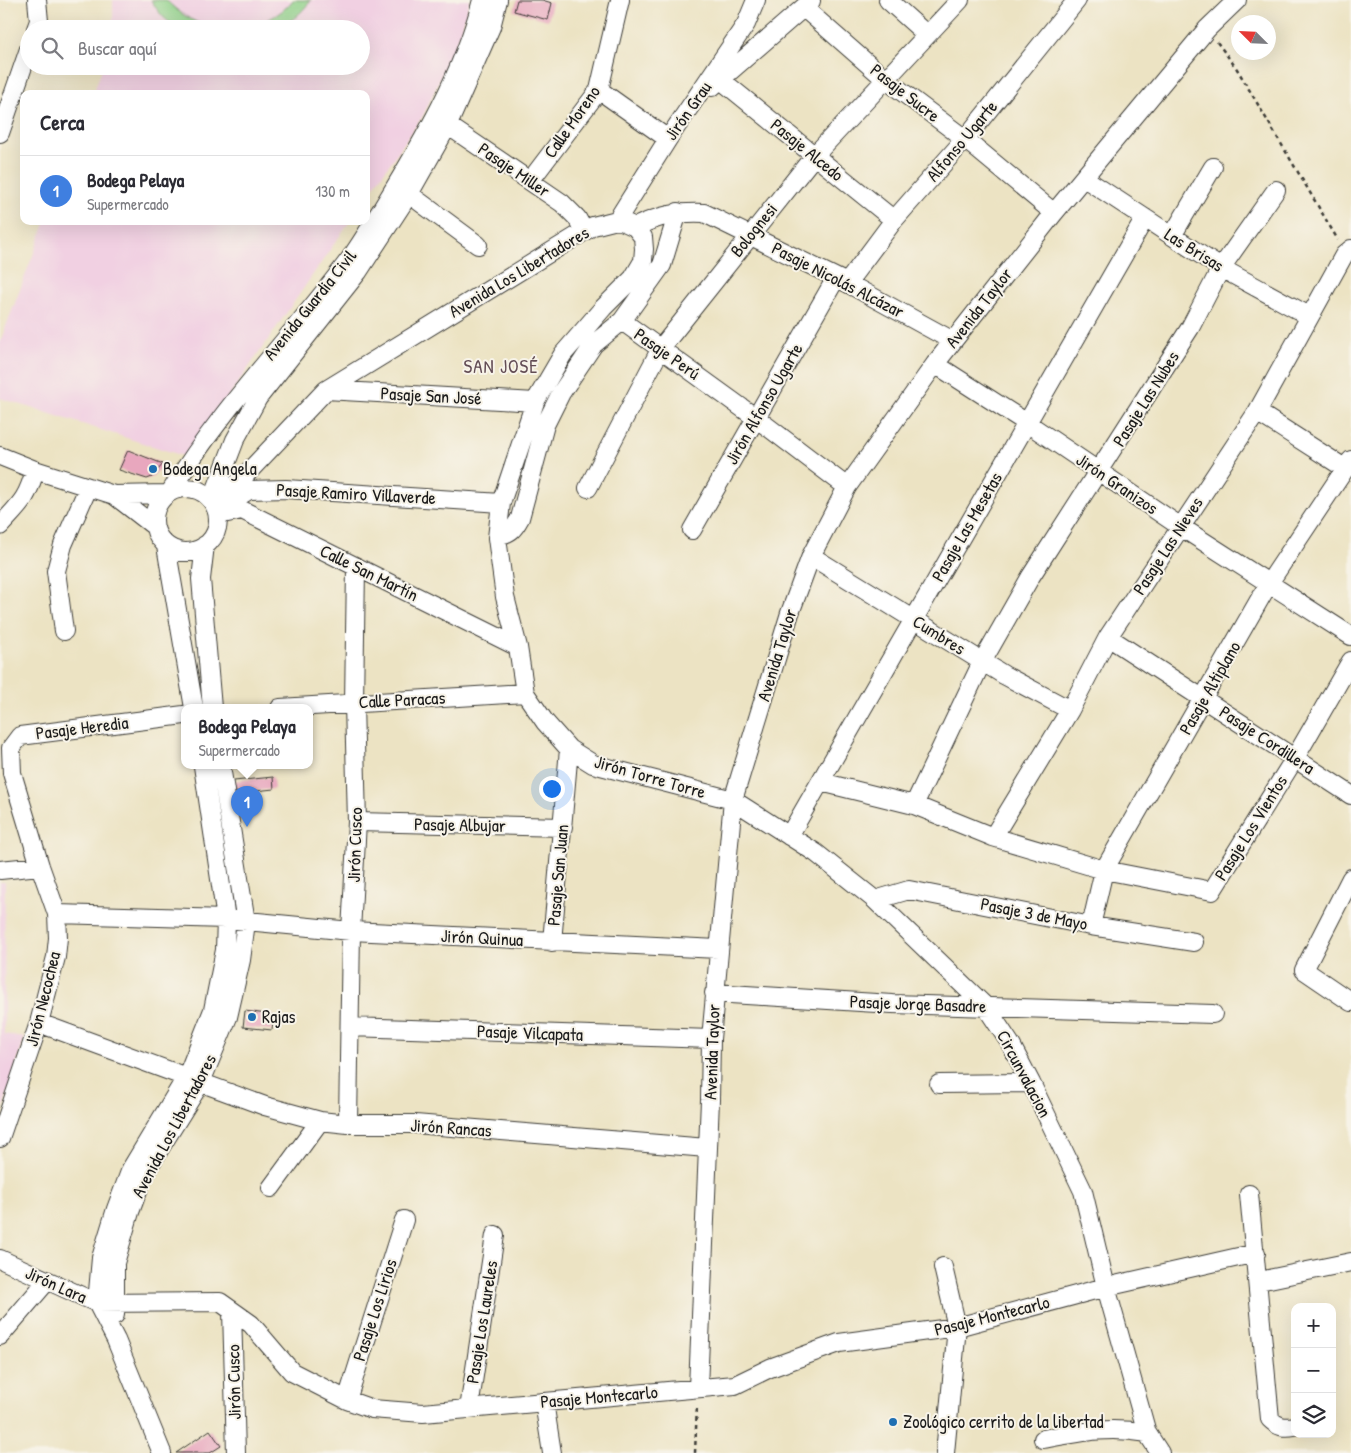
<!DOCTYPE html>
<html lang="es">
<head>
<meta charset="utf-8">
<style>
  :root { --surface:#fff; --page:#f2f2f3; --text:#2b2b33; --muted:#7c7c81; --line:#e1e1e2; --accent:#d93025 }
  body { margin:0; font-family:"Patrick Hand",sans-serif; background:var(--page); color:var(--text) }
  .controls { position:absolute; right:15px; bottom:15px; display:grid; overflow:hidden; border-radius:10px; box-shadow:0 5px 20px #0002 }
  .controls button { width:45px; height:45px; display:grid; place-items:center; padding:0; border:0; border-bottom:1px solid var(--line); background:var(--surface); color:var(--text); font:25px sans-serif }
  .compass { position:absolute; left:1231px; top:15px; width:45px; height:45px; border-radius:50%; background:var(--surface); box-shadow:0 5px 20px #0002; rotate:294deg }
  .you { position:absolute; left:551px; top:788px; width:18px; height:18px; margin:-12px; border:4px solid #fff; border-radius:50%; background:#1a73e8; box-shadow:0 0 0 8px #1a73e833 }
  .badge { display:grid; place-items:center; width:32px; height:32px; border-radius:50%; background:var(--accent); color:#fff; font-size:16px; font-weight:700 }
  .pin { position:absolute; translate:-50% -41px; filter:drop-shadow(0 1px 2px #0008) }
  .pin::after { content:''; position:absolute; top:26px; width:18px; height:15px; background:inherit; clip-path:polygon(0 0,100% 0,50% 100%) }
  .popup { position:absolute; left:181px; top:704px; width:132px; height:65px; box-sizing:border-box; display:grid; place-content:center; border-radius:10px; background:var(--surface); filter:drop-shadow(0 1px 4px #0005); font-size:16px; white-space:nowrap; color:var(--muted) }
  .popup b { font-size:19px; color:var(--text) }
  .popup::after { content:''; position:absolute; left:50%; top:100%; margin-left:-10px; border:10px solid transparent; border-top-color:var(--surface) }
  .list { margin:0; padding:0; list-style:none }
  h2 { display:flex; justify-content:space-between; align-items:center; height:65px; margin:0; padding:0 20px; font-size:21px }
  h2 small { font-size:16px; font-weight:400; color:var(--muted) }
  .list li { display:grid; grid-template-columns:32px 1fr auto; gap:15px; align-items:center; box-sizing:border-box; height:70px; padding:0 20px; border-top:1px solid var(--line) }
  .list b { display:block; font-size:19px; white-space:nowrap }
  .list p { margin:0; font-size:16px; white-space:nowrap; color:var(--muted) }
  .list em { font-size:16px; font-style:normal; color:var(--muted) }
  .icon { flex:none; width:28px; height:28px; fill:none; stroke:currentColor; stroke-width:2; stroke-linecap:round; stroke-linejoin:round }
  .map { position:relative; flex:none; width:1351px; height:1453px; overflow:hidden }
  .search { position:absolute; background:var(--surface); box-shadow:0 5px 20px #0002; left:20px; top:20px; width:350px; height:55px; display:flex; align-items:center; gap:12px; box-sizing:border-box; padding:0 18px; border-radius:28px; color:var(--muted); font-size:19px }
  .panel { position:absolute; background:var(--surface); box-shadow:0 5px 20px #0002; left:20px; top:90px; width:350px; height:135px; border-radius:10px }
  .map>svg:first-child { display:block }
  .built { fill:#f1d0e2 }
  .green { fill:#8ed088; stroke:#557652 }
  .building { fill:#e8a7be }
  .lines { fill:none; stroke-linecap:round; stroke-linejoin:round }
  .minor-casing { stroke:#3b3a35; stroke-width:20 }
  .path { stroke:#3b3a35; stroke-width:2.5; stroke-dasharray:4 4; stroke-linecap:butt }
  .minor { stroke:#fff; stroke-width:18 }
  .poi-dot { fill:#1f6fb2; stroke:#f7f3e8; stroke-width:2 }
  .labels { text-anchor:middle; stroke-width:4; stroke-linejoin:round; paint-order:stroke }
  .street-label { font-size:18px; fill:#1c1c1c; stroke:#f7f3e8 }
  .poi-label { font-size:18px; fill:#1c1c1c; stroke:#f7f3e8; text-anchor:start }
  .neighbourhood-label { font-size:19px; letter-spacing:1px; fill:#634d55; stroke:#f7f3e8 }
</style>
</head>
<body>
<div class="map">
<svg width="1351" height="1453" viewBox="0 0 1351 1453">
  <rect width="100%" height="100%" fill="#f7f3e8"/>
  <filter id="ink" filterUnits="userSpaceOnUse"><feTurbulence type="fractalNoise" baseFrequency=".02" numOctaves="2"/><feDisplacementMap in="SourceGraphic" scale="10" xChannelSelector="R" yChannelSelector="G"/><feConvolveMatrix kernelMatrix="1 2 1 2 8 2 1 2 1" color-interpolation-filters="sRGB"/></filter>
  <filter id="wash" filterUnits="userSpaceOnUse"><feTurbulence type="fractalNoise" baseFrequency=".0096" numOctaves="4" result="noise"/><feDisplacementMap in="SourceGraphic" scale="20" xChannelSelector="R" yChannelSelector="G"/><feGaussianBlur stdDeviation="1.12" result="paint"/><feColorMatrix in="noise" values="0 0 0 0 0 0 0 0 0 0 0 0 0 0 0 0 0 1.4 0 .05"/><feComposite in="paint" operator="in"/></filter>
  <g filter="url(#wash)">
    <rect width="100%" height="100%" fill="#ece3c3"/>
    <path class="built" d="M 113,0 L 470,0 L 460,35 L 423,116 L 366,198 L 366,94 L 93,94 L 103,66 L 361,66 L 361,29 L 113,29 Z
      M 46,221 L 350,221 L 187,457 L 0,398 L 0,342 Z
      M 0,882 L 5,882 L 4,1034 L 25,1037 L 0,1118 Z"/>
    <path class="green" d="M 151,0 L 166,0 C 182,16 197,25 220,29 C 185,29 171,34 151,0 Z
      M 293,0 L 311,0 C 290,29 274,29 242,29 C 260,24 281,16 293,0 Z"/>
    <g id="blocks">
      <path class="building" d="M 517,0 L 542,0 L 552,3 L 548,20 L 514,11 Z
        M 128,450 L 163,464 L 152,477 L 147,479 L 119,470 Z
        M 273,777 L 274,789 L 236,793 L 234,781 Z
        M 245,1011 L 274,1015 L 272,1030 L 243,1027 Z
        M 210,1430 L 221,1446 L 210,1453 L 176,1453 Z"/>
    </g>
  </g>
  <g filter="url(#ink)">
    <use href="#blocks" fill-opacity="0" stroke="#3b3a35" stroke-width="1"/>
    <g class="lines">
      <g class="minor-casing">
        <path id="minor" d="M 888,0 L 927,35
          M 804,8 L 885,79 L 965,139 L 1054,213
          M 36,29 L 39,21 L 37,0
          M 721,80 L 894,220
          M 712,87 L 811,1
          M 599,90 L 668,139
          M 440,120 L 562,203 L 577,218 L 584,231
          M 0,133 L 29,49
          M 1084,178 L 1221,268 L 1309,316
          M 530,181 L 599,90 L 620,0
          M 409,194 L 478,245
          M 617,220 L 668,139 L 746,24 L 756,0
          M 635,227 C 661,215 676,212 704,213 L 847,283 L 953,341
          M 1172,236 L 1213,167
          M 847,283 L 894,220 L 965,139 L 1077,0
          M 622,321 L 662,265 L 678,212
          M 935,364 L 1027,423 L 1181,527 L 1351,636
          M 326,390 L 535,402
          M 1257,412 L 1346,469
          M 0,456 L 35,470 L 114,495 L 166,494
          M154 520a32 32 0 1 1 64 0a32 32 0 1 1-64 0Z
          M 588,488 L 661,348 L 814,156 L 960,0
          M 171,491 C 221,408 288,341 346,264 C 360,246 371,226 383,207 C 423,142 463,74 482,0
          M 114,495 L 154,526
          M 212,500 L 235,440 L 258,398 L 358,272 L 409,194 L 448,125 L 491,27 L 498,0
          M 225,505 L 249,490 L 286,489 L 501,503
          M 215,507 L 326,390 L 593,226 L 617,220 L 624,222 L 635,227 L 643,237 L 644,249 L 643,261 L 633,278 L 603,308 L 563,354 L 535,402 L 501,503 L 497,538 L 505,597 L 518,647 L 525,693 L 545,722 L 569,749 L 593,764 L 733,800 L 816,853 L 875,900 L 986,1007 L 1010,1043 L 1031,1083 L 1083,1191 L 1106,1287 L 1147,1433 L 1160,1453
          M 218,515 L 242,510 L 518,647
          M 0,526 C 20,504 27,500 35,470
          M 692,530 L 836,278
          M 498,535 C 510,534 514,529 520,518 L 545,425 L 561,393 L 594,344 L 622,321 L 756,418 L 847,487
          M 205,545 L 201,579 L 212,708
          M 166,546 L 194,708
          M 811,556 L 1004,675 L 1070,710
          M 64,631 L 56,571 L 63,545 L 88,488
          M 1108,637 L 1351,795
          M 280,708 L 525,693
          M 821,782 L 914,805 L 993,837 L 1104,870 L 1212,891 L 1295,758 L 1351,661
          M 914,805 L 982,662 L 1031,576 L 1190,328 L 1221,268 L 1276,190
          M 357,822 L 563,827
          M 789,836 L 1145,218
          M 993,837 L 1070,710 L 1108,637 L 1257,412 L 1344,255 L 1351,249
          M 0,870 L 40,866
          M 1351,878 L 1304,970 L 1351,1002
          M 875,900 L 909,890 L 1091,926 L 1194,942
          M 57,914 L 226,919 L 351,931 L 718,949
          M 1091,926 L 1104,870 L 1269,583 L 1351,460
          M 552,942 L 569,749
          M 714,993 L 892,1004 L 1213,1014
          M 39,1023 L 265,1106 L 320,1121 L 348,1124 L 415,1124 L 707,1148
          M 350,1027 L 711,1039
          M 939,1084 L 1031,1083
          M 348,1124 L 351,931 L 357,822 L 354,703 L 356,567
          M 0,1138 L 39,1023 L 56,957 L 58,938 L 57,914 L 40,866 L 12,773 L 11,748 L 20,736 L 184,715
          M 271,1188 L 320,1121
          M 1249,1194 L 1270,1419 C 1278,1427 1284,1428 1295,1426
          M 0,1259 L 97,1303 L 220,1302 L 251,1324 L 292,1372 L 347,1400 L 372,1409 L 423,1413 L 735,1385 L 770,1368 L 839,1343 L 957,1327 L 1106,1287 L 1256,1253
          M 943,1267 L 957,1327 L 945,1453
          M 1259,1281 L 1351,1262
          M 232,1311 L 236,1453
          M 115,1315 L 115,1263 L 130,1212 L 144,1174 L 201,1082 L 228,1017 L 241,960 L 246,922 L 221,766
          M 0,1336 L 47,1281
          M 698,1388 L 710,1100 L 711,1039 L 733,800 L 790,613 L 811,556 L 847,487 L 935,364 L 1054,213 L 1207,29 L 1237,0
          M 347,1400 L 404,1220
          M 544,1402 L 552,1453
          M 469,1409 L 495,1235
          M 1043,1439 C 1081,1432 1109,1426 1147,1433
          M 162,1453 L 116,1340 L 97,1303 L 101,1258 L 116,1209 L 131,1169 L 187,1076 L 213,1010 L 225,950 L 226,919 L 203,766"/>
      </g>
      <path class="path" d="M 1217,42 L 1237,69 L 1338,240
        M 695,1453 L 697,1405"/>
      <use href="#minor" class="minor"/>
    </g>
  </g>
  <g class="poi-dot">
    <circle cx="153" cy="469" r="5"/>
    <circle cx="252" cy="1017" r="5"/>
    <circle cx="893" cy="1422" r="5"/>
  </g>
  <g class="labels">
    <g class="street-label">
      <text transform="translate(905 93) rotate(38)" y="6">Pasaje Sucre</text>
      <text transform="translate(688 111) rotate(-55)" y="6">Jirón Grau</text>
      <text transform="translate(572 122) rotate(-55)" y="6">Calle Moreno</text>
      <text transform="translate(962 141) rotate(-50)" y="6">Alfonso Ugarte</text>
      <text transform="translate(807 150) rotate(39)" y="6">Pasaje Alcedo</text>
      <text transform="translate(514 170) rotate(34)" y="6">Pasaje Miller</text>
      <text transform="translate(754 230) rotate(-51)" y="6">Bolognesi</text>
      <text transform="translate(1194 250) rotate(32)" y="6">Las Brisas</text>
      <text transform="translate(519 272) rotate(-31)" y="6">Avenida Los Libertadores</text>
      <text transform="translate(838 280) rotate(27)" y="6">Pasaje Nicolás Alcázar</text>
      <text transform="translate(310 305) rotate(-51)" y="6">Avenida Guardia Civil</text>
      <text transform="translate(979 308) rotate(-52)" y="6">Avenida Taylor</text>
      <text transform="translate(667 354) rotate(35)" y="6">Pasaje Perú</text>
      <text transform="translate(431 396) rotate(3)" y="6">Pasaje San José</text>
      <text transform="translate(1146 399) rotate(-58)" y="6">Pasaje Las Nubes</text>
      <text transform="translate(764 404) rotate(-60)" y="6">Jirón Alfonso Ugarte</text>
      <text transform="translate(1117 484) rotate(34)" y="6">Jirón Granizos</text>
      <text transform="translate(356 494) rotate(3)" y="6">Pasaje Ramiro Villaverde</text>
      <text transform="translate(967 527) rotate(-60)" y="6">Pasaje Las Mesetas</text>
      <text transform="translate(1168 546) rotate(-57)" y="6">Pasaje Las Nieves</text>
      <text transform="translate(369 573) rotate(26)" y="6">Calle San Martín</text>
      <text transform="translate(939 635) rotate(32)" y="6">Cumbres</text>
      <text transform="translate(777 655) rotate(-73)" y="6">Avenida Taylor</text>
      <text transform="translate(1210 688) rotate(-60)" y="6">Pasaje Altiplano</text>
      <text transform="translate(402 700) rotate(-3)" y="6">Calle Paracas</text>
      <text transform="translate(82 728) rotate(-7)" y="6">Pasaje Heredia</text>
      <text transform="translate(1267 740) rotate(33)" y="6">Pasaje Cordillera</text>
      <text transform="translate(650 777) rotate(16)" y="6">Jirón Torre Torre</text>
      <text transform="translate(460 825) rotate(1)" y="6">Pasaje Albujar</text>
      <text transform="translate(1251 828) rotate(-58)" y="6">Pasaje Los Vientos</text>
      <text transform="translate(355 845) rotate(-88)" y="6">Jirón Cusco</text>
      <text transform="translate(558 875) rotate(-85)" y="6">Pasaje San Juan</text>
      <text transform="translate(1034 914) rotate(11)" y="6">Pasaje 3 de Mayo</text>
      <text transform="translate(482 938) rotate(3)" y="6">Jirón Quinua</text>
      <text transform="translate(43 999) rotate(-76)" y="6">Jirón Necochea</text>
      <text transform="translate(918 1004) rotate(2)" y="6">Pasaje Jorge Basadre</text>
      <text transform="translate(530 1033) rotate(2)" y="6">Pasaje Vilcapata</text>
      <text transform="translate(712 1052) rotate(-88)" y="6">Avenida Taylor</text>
      <text transform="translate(1024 1074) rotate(62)" y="6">Circunvalacion</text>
      <text transform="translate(174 1126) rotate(-62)" y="6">Avenida Los Libertadores</text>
      <text transform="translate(451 1128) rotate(4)" y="6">Jirón Rancas</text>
      <text transform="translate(56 1285) rotate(24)" y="6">Jirón Lara</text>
      <text transform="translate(375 1310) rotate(-72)" y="6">Pasaje Los Lirios</text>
      <text transform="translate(992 1316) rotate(-14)" y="6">Pasaje Montecarlo</text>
      <text transform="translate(482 1322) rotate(-81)" y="6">Pasaje Los Laureles</text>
      <text transform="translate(234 1382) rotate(-91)" y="6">Jirón Cusco</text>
      <text transform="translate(599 1397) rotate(-5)" y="6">Pasaje Montecarlo</text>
    </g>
    <g class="poi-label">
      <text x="163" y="475">Bodega Angela</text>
      <text x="262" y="1023">Rajas</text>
      <text x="903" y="1428">Zoológico cerrito de la libertad</text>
    </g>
    <g class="neighbourhood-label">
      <text x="501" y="373">SAN JOSÉ</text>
    </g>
  </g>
</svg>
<div class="controls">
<button>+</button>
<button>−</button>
<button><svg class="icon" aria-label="layers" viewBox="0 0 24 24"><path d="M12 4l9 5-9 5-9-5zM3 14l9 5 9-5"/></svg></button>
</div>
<svg class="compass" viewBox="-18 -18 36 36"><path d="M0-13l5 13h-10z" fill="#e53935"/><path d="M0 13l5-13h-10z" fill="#7c7c81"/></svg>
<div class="you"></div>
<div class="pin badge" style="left:247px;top:827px;background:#3f7fe0">1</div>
<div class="popup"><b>Bodega Pelaya</b>Supermercado</div>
<div class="search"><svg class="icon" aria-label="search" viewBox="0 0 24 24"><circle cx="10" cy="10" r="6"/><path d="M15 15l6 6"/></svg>Buscar aquí</div>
<section class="panel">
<h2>Cerca<small></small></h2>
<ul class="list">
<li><span class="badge" style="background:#3f7fe0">1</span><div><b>Bodega Pelaya</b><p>Supermercado</p></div><em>130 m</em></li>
</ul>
</section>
</div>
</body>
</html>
